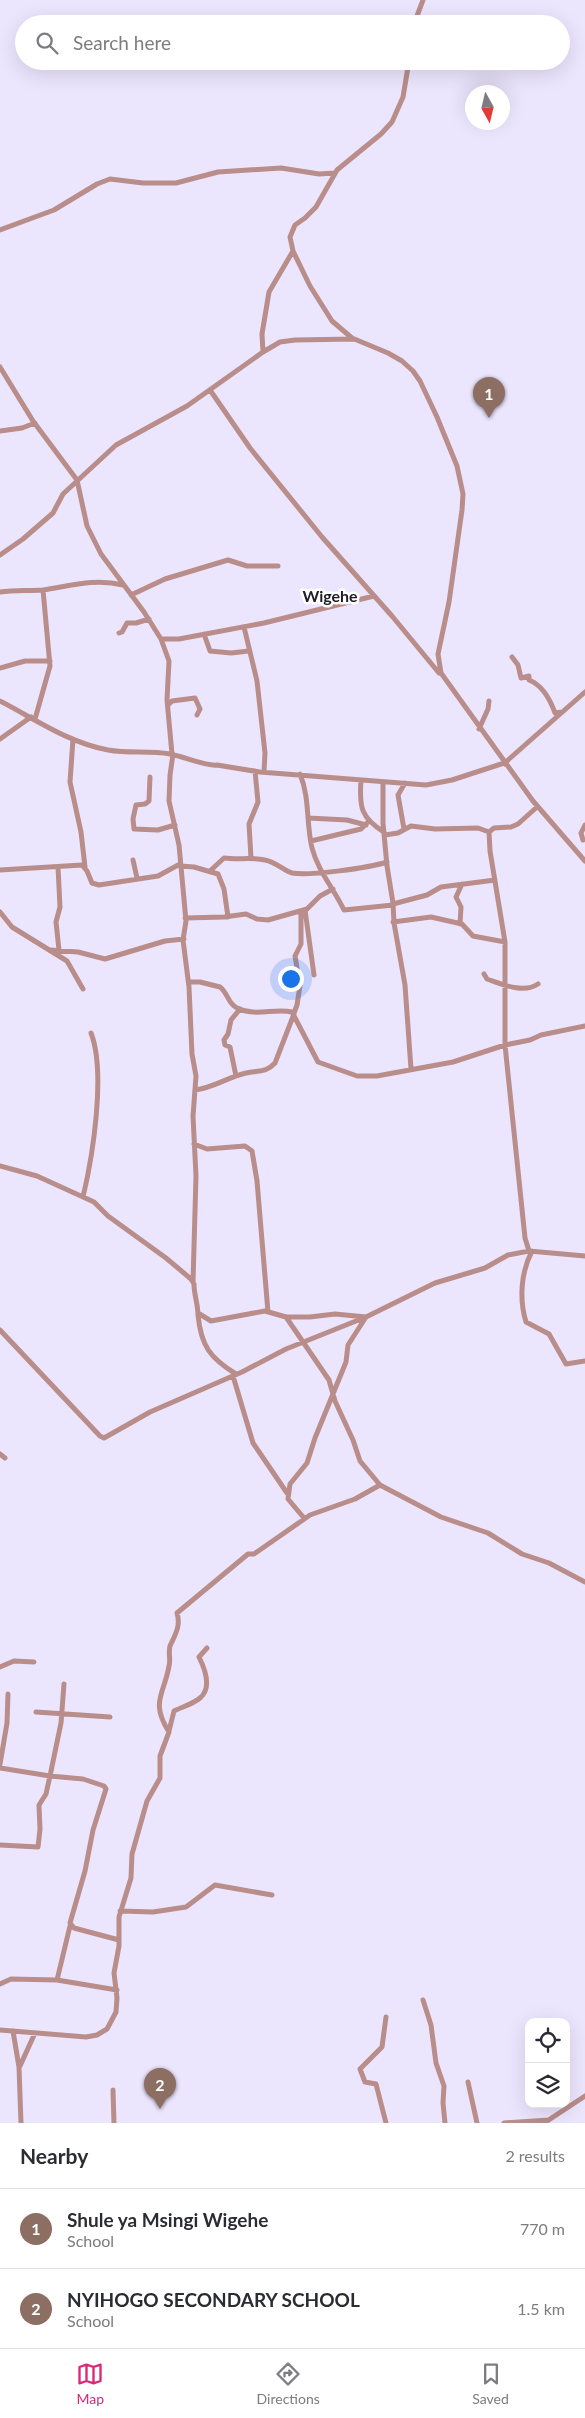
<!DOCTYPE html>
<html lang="en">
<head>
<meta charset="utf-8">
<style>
  :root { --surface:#fff; --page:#f2f2f3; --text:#2b2b33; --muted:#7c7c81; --line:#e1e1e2; --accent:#db2777 }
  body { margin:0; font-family:Lato,sans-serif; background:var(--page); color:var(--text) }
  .controls { position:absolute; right:15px; bottom:15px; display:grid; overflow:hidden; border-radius:10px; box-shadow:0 5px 20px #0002 }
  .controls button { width:45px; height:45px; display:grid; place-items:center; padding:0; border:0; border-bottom:1px solid var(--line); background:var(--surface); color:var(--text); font:25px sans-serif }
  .compass { position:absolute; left:465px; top:85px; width:45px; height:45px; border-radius:50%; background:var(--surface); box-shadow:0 5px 20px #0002; rotate:172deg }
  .you { position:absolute; left:290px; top:978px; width:18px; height:18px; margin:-12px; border:4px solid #fff; border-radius:50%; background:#1a73e8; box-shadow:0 0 0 8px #1a73e833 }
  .badge { display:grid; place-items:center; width:32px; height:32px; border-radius:50%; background:var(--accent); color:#fff; font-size:16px; font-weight:700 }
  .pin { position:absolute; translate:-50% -41px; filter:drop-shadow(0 1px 2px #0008) }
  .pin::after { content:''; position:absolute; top:26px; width:18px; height:15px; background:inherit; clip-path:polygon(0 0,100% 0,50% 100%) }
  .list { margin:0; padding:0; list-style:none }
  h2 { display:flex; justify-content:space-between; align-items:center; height:65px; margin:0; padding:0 20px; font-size:21px }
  h2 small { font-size:16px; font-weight:400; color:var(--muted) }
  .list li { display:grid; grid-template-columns:32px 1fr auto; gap:15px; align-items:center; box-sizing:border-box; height:80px; padding:0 20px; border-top:1px solid var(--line) }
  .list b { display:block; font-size:19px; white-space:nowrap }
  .list p { margin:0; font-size:16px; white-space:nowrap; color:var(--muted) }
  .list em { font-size:16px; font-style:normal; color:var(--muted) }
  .icon { flex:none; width:28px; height:28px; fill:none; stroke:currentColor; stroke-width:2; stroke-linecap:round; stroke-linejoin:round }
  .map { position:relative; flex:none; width:585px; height:2123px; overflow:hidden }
  .search { position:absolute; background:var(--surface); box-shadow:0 5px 20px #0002; left:15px; right:15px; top:15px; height:55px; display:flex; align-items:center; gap:12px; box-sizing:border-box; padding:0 18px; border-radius:28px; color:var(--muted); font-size:19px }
  .sheet { height:225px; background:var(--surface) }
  nav { display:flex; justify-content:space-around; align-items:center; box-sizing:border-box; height:70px; border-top:1px solid var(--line); background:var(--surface); font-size:14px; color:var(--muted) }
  nav a { display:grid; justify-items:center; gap:2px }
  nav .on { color:var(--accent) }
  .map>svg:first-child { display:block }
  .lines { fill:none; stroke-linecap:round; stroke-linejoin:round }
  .minor { stroke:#b98d8a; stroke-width:5 }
  .labels { text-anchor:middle; stroke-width:5; stroke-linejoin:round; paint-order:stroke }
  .quarter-label { font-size:16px; font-weight:bold; fill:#1f1c27; stroke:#fff }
</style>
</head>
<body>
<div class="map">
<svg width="585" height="2123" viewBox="0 0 585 2123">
  <rect width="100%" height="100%" fill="#ece5fe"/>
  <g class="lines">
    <path class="minor" d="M 414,24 L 423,0
      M 409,61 L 403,97 L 392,122 L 381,134 L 337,170 L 316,207 L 305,218 L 295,225 L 290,237 L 293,251 L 310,286 L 332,321 L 352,338 L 388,353 L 402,361 L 413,371 L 420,381 L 437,417 L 457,466 L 463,494 L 462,510 L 449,602 L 438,654 L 441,673 L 533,801 L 585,861
      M 0,230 L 54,210 L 97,184 L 110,179 L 143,183 L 176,183 L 218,172 L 281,168 L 319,174 L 335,173
      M 263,352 L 262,334 L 269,292 L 293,251
      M 0,367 L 33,421 L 77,480 L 87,526 L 101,554 L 144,612 L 161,639 L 169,661 L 167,700 L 172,754
      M 210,390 L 250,448 L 322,537 L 392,616 L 439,673
      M 0,431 L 22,428 L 35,423
      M 0,555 L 23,539 L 53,513 L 63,494 L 116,445 L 187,406 L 263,352 L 280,342 L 295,340 L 354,339
      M 0,592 C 14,590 28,591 43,590 C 70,586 95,578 123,585
      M 131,595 L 165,579 L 228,560 L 247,566 L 278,566
      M 244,627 L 257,681 L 265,753 L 264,772
      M 119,633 L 122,632 L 127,623 L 136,623 L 149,619
      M 204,634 L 210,651 L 231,653 L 249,651
      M 161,639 L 179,639 L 264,623 L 374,596
      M 512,657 L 518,665 L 521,678 L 529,676 L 529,680 C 542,685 550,699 555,713 L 562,712
      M 0,668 L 25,661 L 50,661
      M 0,701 C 35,719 69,743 108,750 C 129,754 149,750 170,754 C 182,756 208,767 217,765 L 260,772 L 426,785 L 452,780 L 504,763
      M 168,705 L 172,701 L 195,698 L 200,709 L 197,715
      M 35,719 L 50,666 L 43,590
      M 479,729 L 488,709 L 489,701
      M 0,739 L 31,717
      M 73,739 L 70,782 L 81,832 L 85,867
      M 173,754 L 170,775 L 169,801 L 179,845 L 186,921 L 183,940 L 189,987 L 192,1054 L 196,1076 L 193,1116 L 196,1176 L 193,1282
      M 505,764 L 508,760 L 585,692
      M 300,774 C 310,798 306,823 312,848 C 318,871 334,889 344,910 L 393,905
      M 150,777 L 149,801 L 145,804 L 136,805 L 133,819 L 134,829 L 158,830 L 175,825
      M 361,780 C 359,807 361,818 384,832
      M 383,783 L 383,823 L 387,866 L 393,903 L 394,923 L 405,985 L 411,1069
      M 308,818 L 347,820 L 366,825
      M 404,829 L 398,795 L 405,783
      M 385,835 L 398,833 L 411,826 L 435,829 L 478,828 L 489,832
      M 583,840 L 581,833 L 585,825
      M 311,841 L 361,829 L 368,822
      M 251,858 L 249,824 L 258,802 L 255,771
      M 133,860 L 137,878
      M 180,866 L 194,867 L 218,874 L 224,889 L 228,917
      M 58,867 L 60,907 L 56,922 L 59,950
      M 0,870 L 82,865 L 87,871 L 92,883 L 99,885 L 158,876 L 180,864
      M 211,870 L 224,858 C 239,860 252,857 265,860 C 276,862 284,871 292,873 C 310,876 368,868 387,862
      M 393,904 L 427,895 L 441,887 L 495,880
      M 305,910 L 314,975
      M 0,912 L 12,927 L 67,961 L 83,989
      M 185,918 L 224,917 L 246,914 L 257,919 L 268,920 L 307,909 L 320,896 L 333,889
      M 393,922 L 431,917 L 462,924 L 473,936 L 505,942
      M 460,924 L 461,907 L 456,897 L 462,884
      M 50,950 L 78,952 L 105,959 L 165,941 L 184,939
      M 484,974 L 487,979 C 502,984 523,994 538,984
      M 189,982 L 200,982 L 220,987 C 228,993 228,1004 237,1008 C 255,1017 274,1008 292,1012 L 318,1062 L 357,1076 L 377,1076 L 453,1062 L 505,1045 L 530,1040 L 541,1035 L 585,1026
      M 294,1013 L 297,1005 L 300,986 L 295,956 L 301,944 L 301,911
      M 236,1076 L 230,1047 L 225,1045 L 224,1040 L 228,1034 L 231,1020 L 240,1009
      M 195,1090 C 213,1088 228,1077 246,1073 C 258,1070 266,1073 275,1063 L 294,1014
      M 194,1144 L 207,1149 L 245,1146 L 252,1151 L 257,1181 L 268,1312
      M 0,1166 L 37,1176 L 94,1202 L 108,1216 L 166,1258 L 191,1279 L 194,1284 C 194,1295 198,1304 198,1315 C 201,1346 210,1358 236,1374
      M 83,1197 C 93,1155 106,1072 91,1033
      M 529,1251 L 525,1238 L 505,1045 L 505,942 L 490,851 L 489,832 L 494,828 L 511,827 L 518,824 L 537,807
      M 532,1251 C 521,1272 519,1299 526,1322 L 549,1334 L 566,1364 L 585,1361
      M 198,1313 L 211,1321 L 265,1311 L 286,1317 L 310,1317 L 335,1314 L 366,1317 L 348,1345 L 346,1362 L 315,1438 L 307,1463 L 290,1484 L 288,1499 L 304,1518
      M 286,1317 L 329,1380 L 335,1401 L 353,1440 L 360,1461 L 380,1485 L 441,1517 L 488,1533 L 522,1554 L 549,1563 L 585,1582
      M 0,1330 L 100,1436 L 104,1438 L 150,1412 L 242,1372 L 286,1349 L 366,1317 L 435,1283 L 485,1268 L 508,1255 L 529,1251 L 585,1256
      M 233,1376 L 253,1443 L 287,1493
      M 0,1454 L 5,1458
      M 0,1667 L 14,1661 L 34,1662
      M 36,1712 L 110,1717
      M 169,1731 L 174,1711 C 182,1707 193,1704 200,1698 C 212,1688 205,1669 199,1657 L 207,1648
      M 0,1764 L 7,1723 L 8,1694
      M 0,1768 L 50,1776 L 61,1723 L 64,1684
      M 0,1845 L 38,1847 L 40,1829 L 39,1805 L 46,1794 L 50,1776 L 83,1779 L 104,1786 L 106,1789 L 93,1830 L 85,1871 L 70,1923 L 74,1928 L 119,1940
      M 120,1911 L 153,1912 L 186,1907 L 215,1885 L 272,1895
      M 57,1980 L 117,1990
      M 0,1984 L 11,1979 L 57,1980 L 70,1926
      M 423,2000 L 431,2025 L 436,2063 L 444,2086 L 443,2103 L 445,2123
      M 0,2030 L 86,2037 L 97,2035 L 107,2029 L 116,2012 L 117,1998 L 114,1973 L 119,1946 L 119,1917 L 131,1878 L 132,1854 L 147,1801 L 160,1778 L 160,1756 L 169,1732 C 150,1702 164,1695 169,1666 C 171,1659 168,1653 170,1646 C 175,1635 181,1626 177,1613 L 248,1554 L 254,1554 L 310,1515 L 355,1499 L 380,1485
      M 13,2031 L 19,2067 L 21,2123
      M 20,2066 L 35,2033
      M 468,2082 L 477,2123
      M 113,2090 L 114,2123
      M 386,2123 L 376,2084 L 365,2082 L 360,2069 L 382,2047 L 386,2017
      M 504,2123 L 549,2120
      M 544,2123 L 585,2096"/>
  </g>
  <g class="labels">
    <g class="quarter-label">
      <text x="330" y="602">Wigehe</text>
    </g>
  </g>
</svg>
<div class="controls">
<button><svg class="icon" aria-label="locate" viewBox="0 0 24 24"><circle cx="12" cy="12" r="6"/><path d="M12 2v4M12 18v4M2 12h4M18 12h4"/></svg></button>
<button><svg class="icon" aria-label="layers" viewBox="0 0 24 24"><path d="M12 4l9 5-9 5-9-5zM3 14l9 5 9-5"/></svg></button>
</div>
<svg class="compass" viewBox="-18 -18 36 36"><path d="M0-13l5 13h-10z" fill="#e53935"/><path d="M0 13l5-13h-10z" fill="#7c7c81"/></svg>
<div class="you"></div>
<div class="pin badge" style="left:489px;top:418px;background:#8d6e63">1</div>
<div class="pin badge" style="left:160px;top:2109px;background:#8d6e63">2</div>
<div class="search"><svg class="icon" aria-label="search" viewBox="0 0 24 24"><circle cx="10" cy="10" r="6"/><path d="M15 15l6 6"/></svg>Search here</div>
</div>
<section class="sheet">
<h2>Nearby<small>2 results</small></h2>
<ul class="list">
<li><span class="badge" style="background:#8d6e63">1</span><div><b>Shule ya Msingi Wigehe</b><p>School</p></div><em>770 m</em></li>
<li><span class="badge" style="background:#8d6e63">2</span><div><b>NYIHOGO SECONDARY SCHOOL</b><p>School</p></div><em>1.5 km</em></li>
</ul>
</section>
<nav>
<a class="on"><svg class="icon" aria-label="map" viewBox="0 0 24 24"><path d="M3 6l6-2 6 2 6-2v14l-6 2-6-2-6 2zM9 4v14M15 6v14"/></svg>Map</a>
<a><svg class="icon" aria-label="directions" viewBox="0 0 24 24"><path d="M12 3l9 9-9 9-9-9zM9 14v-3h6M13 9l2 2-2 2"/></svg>Directions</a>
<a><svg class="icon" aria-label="saved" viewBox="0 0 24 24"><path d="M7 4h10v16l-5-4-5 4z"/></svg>Saved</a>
</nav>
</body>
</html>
